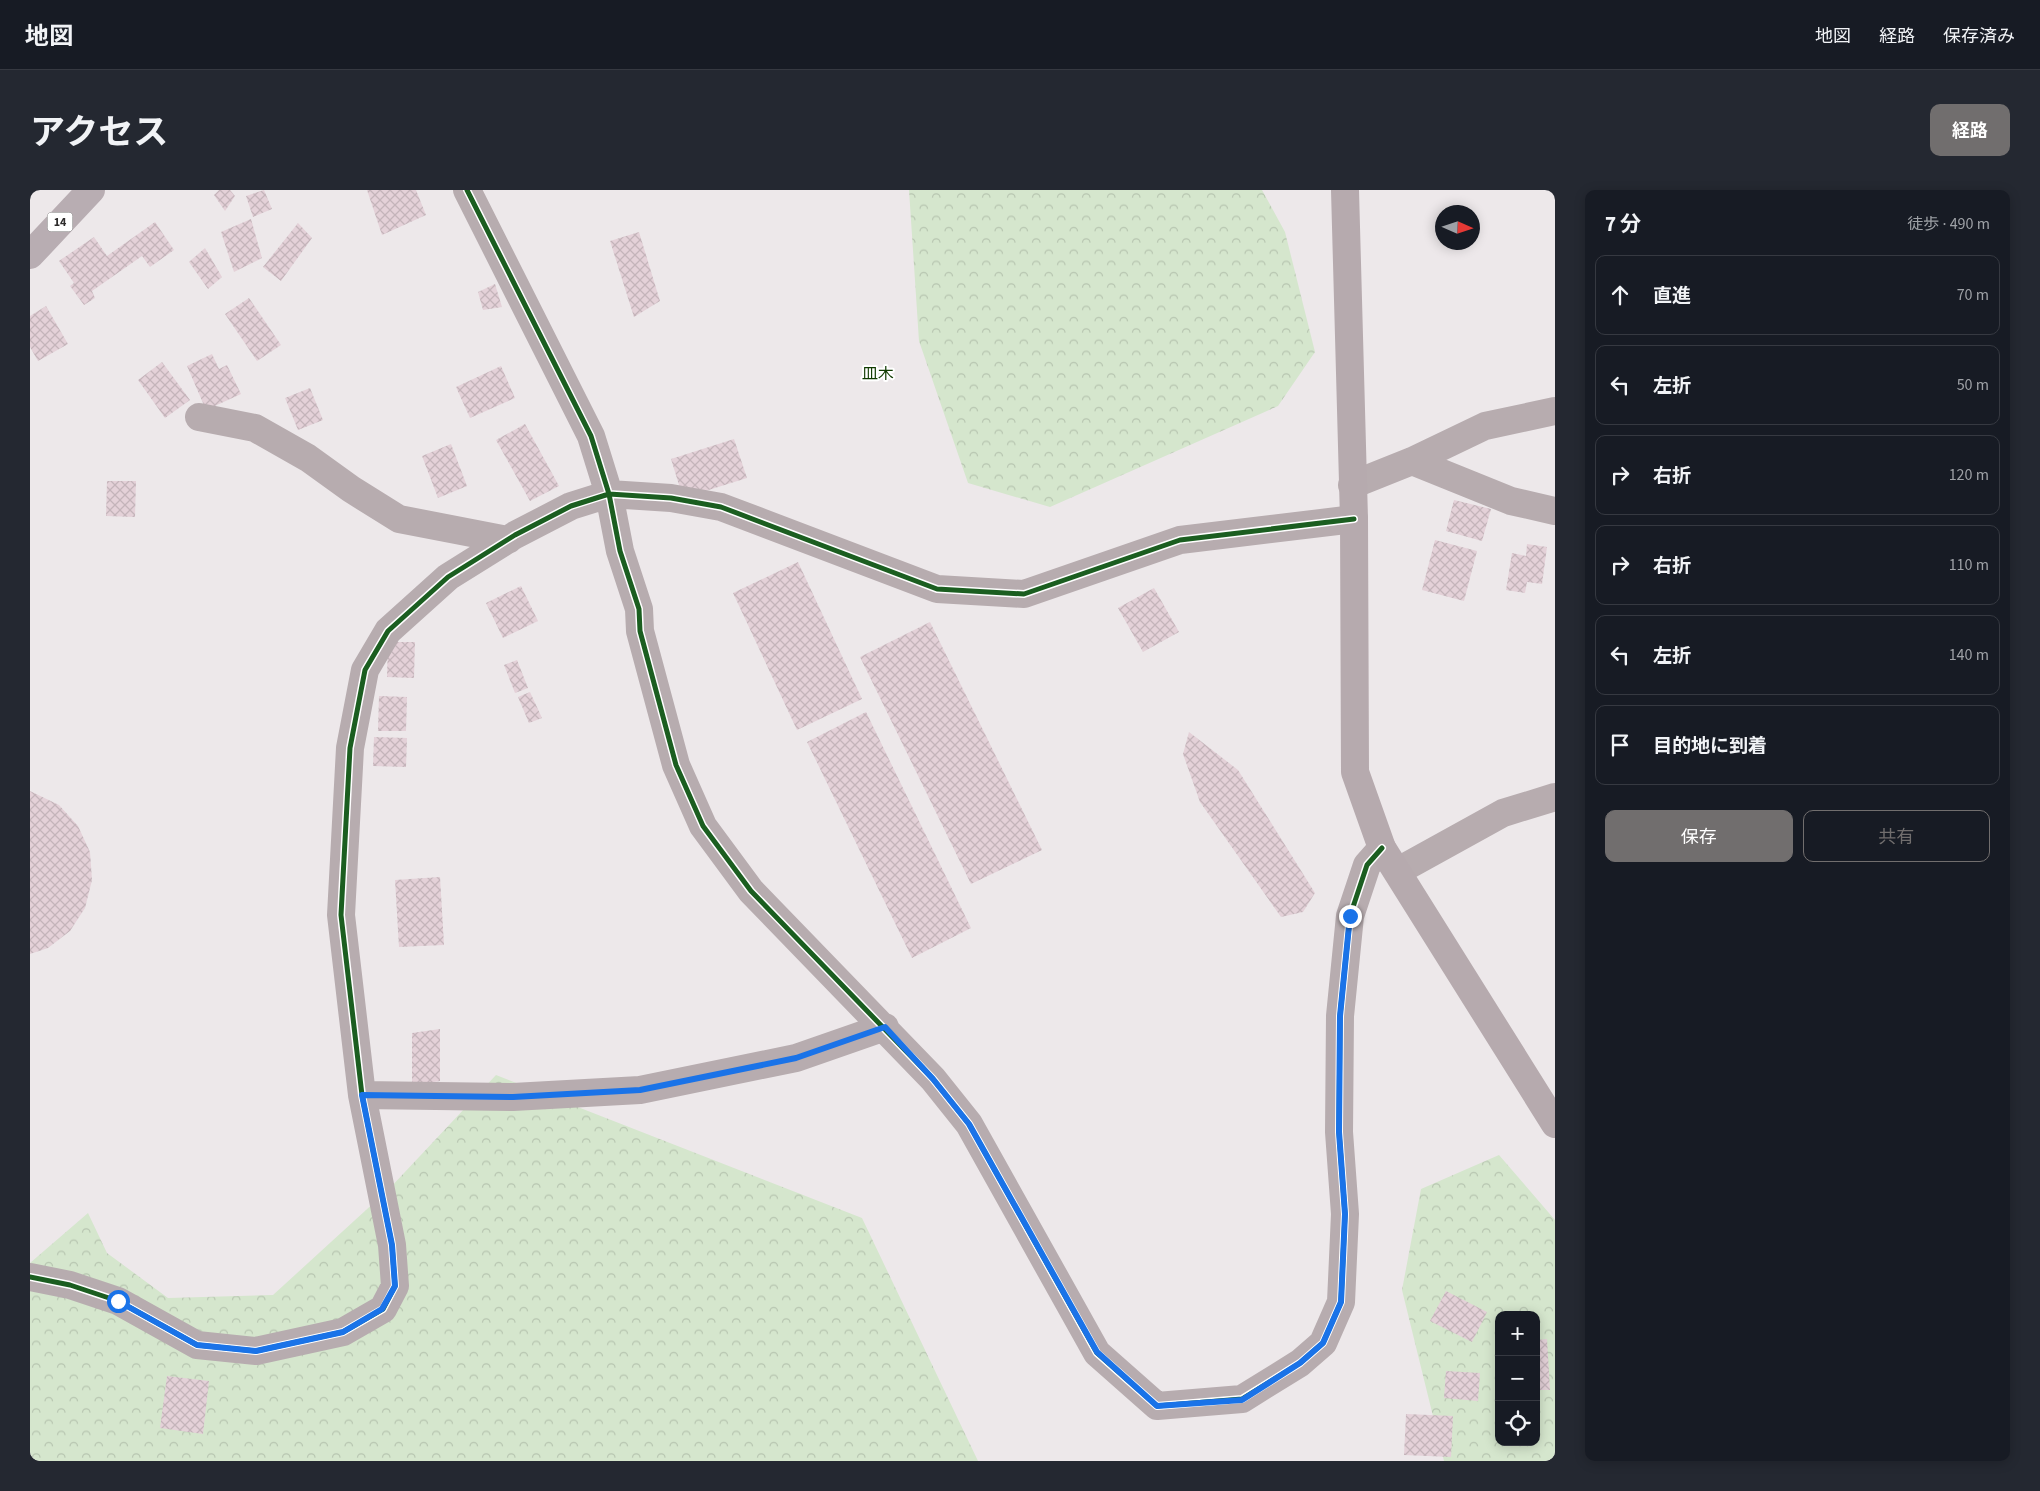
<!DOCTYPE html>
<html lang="ja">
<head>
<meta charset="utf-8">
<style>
  :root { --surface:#171b24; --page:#242831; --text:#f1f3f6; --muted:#9ea1a6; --line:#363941; --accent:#716e6e }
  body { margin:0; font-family:"Source Sans 3","Noto Sans JP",sans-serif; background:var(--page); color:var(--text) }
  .controls { position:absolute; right:15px; bottom:15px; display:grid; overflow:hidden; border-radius:10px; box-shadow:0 2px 12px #0003 }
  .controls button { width:45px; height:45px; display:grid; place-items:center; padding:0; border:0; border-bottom:1px solid var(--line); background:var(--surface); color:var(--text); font:25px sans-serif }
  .compass { position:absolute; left:1405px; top:15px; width:45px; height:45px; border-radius:50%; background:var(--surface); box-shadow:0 2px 12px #0003; rotate:93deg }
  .stop { position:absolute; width:15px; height:15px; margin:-11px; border:4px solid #1a73e8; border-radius:50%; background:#fff }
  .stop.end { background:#1a73e8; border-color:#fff; box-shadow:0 1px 5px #0008 }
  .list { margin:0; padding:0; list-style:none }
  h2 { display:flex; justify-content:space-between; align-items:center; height:65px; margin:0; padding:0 20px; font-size:21px }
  h2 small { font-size:16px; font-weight:400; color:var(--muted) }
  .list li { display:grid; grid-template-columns:32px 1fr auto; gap:15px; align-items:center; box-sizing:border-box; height:80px; margin:0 10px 10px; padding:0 10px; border:1px solid var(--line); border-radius:10px }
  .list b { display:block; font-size:19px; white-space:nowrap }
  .list em { font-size:16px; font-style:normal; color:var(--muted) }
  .actions { display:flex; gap:10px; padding:15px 20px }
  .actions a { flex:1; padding:11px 0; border:1px solid var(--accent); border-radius:10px; text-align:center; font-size:18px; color:var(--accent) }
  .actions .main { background:var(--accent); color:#fff }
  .icon { flex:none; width:28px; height:28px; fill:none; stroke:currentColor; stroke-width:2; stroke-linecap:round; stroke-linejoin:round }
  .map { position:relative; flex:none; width:1525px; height:1271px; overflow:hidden; border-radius:10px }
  header { display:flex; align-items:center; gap:30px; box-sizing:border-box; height:70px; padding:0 25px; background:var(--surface); border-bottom:1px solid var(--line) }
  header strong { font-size:24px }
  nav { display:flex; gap:28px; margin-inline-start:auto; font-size:18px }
  .intro { display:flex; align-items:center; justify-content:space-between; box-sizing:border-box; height:120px; padding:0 30px }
  h1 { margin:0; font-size:35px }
  .button { padding:12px 22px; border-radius:10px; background:var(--accent); color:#fff; font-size:18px; font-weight:700 }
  main { display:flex; gap:30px; padding:0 30px }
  aside { flex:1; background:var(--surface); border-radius:10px; box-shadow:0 2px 12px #0003 }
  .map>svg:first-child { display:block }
  .forest { fill:url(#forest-crowns); fill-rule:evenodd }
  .building { fill:url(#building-cross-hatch) }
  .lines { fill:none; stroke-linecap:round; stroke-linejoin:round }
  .street { stroke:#b7acaf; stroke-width:28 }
  .secondary { stroke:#b6aaae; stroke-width:28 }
  .primary { stroke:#b8adb2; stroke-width:28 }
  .cycleway-casing { stroke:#fff; stroke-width:8 }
  .cycleway { stroke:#1b5e20; stroke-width:5 }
  .route { stroke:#1a73e8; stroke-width:6 }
  .labels { text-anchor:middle; stroke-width:4; stroke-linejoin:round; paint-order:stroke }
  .shield { fill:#fff; stroke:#6d6b6b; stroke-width:1 }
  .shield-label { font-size:12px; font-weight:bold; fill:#2e2c2c }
  .quarter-label { font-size:16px; fill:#103b00; stroke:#fff }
</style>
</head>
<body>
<header>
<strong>地図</strong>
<nav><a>地図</a><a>経路</a><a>保存済み</a></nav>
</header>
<div class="intro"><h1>アクセス</h1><a class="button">経路</a></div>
<main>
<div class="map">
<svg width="1525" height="1271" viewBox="0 0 1525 1271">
  <defs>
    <pattern id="forest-crowns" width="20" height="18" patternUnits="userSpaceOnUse" patternTransform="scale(1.25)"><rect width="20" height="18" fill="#d5e6cd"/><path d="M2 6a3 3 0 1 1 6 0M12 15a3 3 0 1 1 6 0" fill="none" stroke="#b7c5b0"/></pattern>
    <pattern id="building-cross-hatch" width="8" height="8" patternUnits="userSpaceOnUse" patternTransform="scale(1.25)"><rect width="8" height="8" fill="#e4d1d8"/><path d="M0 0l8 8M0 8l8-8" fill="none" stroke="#c4b4ba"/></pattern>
  </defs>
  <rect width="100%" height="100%" fill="#ede8ea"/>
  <path class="forest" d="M 879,0 L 1232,0 L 1255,42 L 1285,162 L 1248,216 L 1020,317 L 938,293 L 889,151 Z
    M 466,885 L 832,1028 L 948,1271 L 0,1271 L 0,1073 L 58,1023 L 77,1063 L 138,1108 L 243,1105 L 359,999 Z
    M 1469,965 L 1525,1030 L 1525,1271 L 1414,1271 L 1372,1100 L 1391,999 ZM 1469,1125 L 1506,1125 L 1506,1252 L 1469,1252 Z"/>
  <path class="building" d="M 189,0 L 200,0 L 205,6 L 195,21 L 184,5 Z
    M 234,0 L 242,19 L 223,27 L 216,6 Z
    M 337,0 L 386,0 L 396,25 L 352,45 Z
    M 221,29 L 232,68 L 204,82 L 191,42 Z
    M 125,32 L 144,60 L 120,77 L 112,66 L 62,101 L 65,108 L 54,115 L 40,96 L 44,93 L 29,71 L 64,47 L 77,66 Z
    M 268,33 L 282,48 L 251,91 L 233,77 Z
    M 609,42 L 630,111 L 604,127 L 580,51 Z
    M 175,58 L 192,87 L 178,99 L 159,72 Z
    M 465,94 L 472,117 L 453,120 L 448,102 Z
    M 219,108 L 251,155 L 227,171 L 195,124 Z
    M 16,116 L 38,154 L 8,171 L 0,157 L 0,126 Z
    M 182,164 L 189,179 L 197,175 L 211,204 L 176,220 L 157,176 Z
    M 132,172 L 160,210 L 135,228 L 108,190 Z
    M 471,176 L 485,208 L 440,228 L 426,197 Z
    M 280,198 L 293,230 L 268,240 L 255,208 Z
    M 495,234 L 529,296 L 500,311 L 466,250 Z
    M 704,249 L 717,288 L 653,308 L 641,269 Z
    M 421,254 L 437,296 L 408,308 L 392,266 Z
    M 77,291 L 106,291 L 105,327 L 76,326 Z
    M 1424,310 L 1461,319 L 1452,351 L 1416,341 Z
    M 1405,350 L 1447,361 L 1434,411 L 1392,400 Z
    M 1497,354 L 1517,357 L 1512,394 L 1497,392 L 1495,403 L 1476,400 L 1482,363 L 1496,366 Z
    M 768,372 L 832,509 L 767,540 L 703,403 Z
    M 491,396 L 508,431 L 473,448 L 456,413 Z
    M 1124,398 L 1149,442 L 1113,462 L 1088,418 Z
    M 900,432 L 1012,660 L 941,694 L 830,467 Z
    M 358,452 L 385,452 L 384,488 L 357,487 Z
    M 487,470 L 498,498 L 485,503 L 474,475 Z
    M 500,502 L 512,528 L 499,533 L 488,507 Z
    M 349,506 L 377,507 L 376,541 L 348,541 Z
    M 836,522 L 941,738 L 882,768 L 777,552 Z
    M 1159,542 L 1208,580 L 1285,703 L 1273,722 L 1251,727 L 1170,612 L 1153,564 Z
    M 344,547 L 377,548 L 376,577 L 343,576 Z
    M 0,601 L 29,615 L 48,636 L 60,662 L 62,690 L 55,718 L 40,741 L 18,758 L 0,764 Z
    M 410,687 L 414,755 L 369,757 L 365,690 Z
    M 410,839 L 410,891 L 382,896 L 382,843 Z
    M 1416,1101 L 1457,1122 L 1442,1152 L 1400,1131 Z
    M 1517,1149 L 1520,1200 L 1506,1200 L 1506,1150 Z
    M 1416,1181 L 1450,1183 L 1448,1211 L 1414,1208 Z
    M 137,1186 L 179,1191 L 173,1244 L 130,1238 Z
    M 1376,1224 L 1423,1226 L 1421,1267 L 1374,1265 Z"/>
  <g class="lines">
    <path class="street" d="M 437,0 L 561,246 L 579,304 L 590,361 L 609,419 L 610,441 L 646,575 L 673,636 L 721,701 L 903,889 L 939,934 L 1067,1163 L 1127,1216 L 1212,1209 L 1270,1173 L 1293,1153 L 1311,1112 L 1315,1024 L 1309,942 L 1310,826 L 1320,726 L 1337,675 L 1352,658
      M 169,227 L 225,238 L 278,268 L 321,299 L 369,329 L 478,350
      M 1382,271 L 1481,311 L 1525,321
      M 1322,295 L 1382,271 L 1455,236 L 1525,221
      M 1368,681 L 1473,623 L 1525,607
      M 332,905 L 483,907 L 610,900 L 766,868 L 855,837
      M 0,1087 L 40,1095 L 88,1111 L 167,1155 L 226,1161 L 313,1142 L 353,1119 L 365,1096 L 362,1055 L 332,905 L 311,725 L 320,558 L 335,480 L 358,441 L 418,387 L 485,345 L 541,316 L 579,304 L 641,308 L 691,317 L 907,399 L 994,404 L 1150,350 L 1324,329"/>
    <path class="secondary" d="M 1315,0 L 1324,329 L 1325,582 L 1352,658 L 1525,934"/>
    <path class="primary" d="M 0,65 L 61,0"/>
    <g class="cycleway-casing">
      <path id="cycleway" d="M 437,0 L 561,246 L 579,304 L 590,361 L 609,419 L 610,441 L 646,575 L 673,636 L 721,701 L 903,889 L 939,934 L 1067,1163 L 1127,1216 L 1212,1209 L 1270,1173 L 1293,1153 L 1311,1112 L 1315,1024 L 1309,942 L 1310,826 L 1320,726 L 1337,675 L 1352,658
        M 0,1087 L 40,1095 L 88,1111 L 167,1155 L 226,1161 L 313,1142 L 353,1119 L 365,1096 L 362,1055 L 332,905 L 311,725 L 320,558 L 335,480 L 358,441 L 418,387 L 485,345 L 541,316 L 579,304 L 641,308 L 691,317 L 907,399 L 994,404 L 1150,350 L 1324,329"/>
    </g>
    <use href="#cycleway" class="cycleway"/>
  </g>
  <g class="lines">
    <path class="route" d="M 88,1111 L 167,1155 L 226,1161 L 313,1142 L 352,1119 L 365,1096 L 362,1055 L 332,905 L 483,907 L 610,900 L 766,868 L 855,837 L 903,889 L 939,934 L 1067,1162 L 1127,1216 L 1212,1210 L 1270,1173 L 1293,1153 L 1311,1112 L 1315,1024 L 1309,942 L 1310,826 L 1320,726"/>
  </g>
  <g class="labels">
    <rect class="shield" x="17.5" y="22.5" width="25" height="19" rx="4"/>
    <g class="shield-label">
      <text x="30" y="36">14</text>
    </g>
    <g class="quarter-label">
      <text x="848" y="189">皿木</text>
    </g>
  </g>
</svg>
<div class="controls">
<button>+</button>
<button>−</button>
<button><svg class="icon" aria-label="locate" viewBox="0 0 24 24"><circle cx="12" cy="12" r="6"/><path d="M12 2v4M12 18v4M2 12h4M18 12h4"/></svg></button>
</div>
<svg class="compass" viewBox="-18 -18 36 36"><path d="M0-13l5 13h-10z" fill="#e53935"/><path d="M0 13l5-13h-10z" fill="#9ea1a6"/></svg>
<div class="stop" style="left:88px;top:1111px"></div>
<div class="stop end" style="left:1320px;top:726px"></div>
</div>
<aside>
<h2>7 分<small>徒歩 · 490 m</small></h2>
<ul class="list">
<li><svg class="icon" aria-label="ahead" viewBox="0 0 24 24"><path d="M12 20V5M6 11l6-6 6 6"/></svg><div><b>直進</b></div><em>70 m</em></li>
<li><svg class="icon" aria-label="left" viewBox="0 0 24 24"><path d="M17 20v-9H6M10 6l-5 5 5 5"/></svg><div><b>左折</b></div><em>50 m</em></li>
<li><svg class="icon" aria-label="right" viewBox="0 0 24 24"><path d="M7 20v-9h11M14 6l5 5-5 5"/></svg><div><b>右折</b></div><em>120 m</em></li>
<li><svg class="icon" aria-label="right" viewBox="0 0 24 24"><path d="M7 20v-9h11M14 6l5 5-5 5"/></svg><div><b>右折</b></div><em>110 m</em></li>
<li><svg class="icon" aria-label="left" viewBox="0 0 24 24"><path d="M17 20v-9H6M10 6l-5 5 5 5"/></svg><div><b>左折</b></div><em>140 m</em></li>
<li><svg class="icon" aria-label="arrive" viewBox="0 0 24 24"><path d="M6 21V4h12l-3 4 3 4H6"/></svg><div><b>目的地に到着</b></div></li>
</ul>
<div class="actions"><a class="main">保存</a><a>共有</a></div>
</aside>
</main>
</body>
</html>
